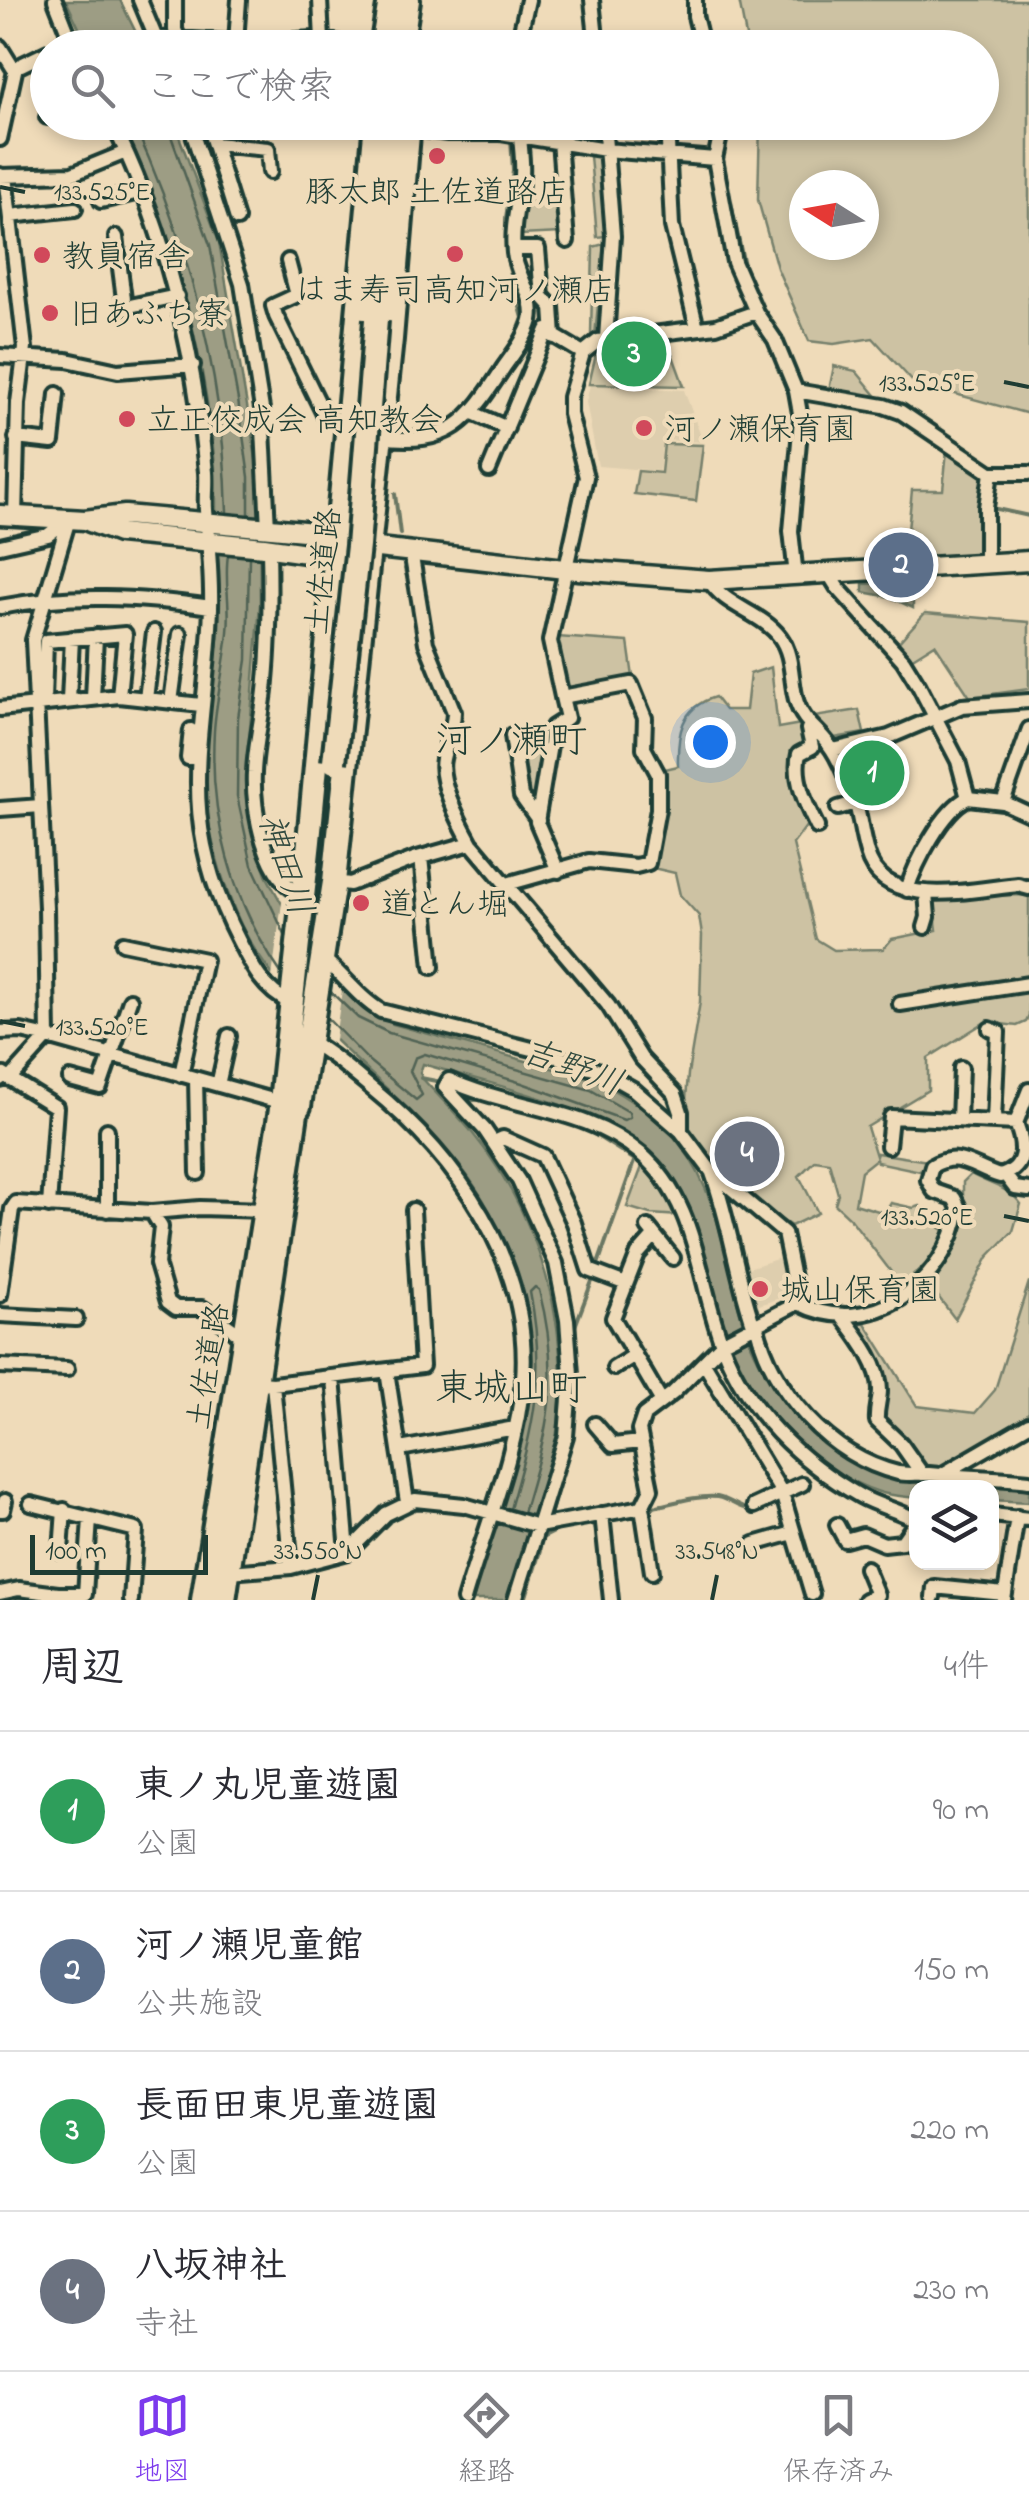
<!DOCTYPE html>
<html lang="ja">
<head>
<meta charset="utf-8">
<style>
  :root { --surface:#fff; --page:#f2f2f3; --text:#2b2b33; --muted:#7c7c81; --line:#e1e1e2; --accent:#7c3aed }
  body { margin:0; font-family:"Indie Flower","Klee One",sans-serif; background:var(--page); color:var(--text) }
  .controls { position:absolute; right:30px; bottom:30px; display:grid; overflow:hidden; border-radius:20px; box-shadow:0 5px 15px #0003 }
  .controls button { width:90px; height:90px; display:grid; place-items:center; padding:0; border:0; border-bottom:2px solid var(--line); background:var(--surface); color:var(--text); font:50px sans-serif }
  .compass { position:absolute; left:789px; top:170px; width:90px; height:90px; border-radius:50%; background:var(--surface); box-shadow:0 5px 15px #0003; rotate:281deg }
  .scale { position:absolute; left:30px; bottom:25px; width:178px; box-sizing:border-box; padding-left:10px; border:5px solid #1f3d34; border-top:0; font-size:28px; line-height:35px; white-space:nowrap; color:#1f3d34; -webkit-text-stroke:8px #efdbb9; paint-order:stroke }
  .you { position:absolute; left:710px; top:742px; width:35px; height:35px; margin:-25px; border:8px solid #fff; border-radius:50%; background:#1a73e8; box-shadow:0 0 0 15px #1a73e833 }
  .badge { display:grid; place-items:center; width:65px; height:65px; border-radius:50%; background:var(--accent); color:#fff; font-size:32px; font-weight:700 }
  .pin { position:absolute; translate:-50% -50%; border:5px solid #fff; box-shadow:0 2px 10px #0006 }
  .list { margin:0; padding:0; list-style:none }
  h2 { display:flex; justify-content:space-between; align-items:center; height:130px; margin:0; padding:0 40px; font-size:42px }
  h2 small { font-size:32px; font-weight:400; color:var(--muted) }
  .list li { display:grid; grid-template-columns:65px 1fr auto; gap:30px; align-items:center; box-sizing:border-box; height:160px; padding:0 40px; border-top:2px solid var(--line) }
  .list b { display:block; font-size:38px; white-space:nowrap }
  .list p { margin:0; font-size:32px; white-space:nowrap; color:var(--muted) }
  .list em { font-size:32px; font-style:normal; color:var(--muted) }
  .icon { flex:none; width:55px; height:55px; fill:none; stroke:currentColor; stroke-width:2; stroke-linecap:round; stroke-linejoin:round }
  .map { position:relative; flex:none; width:1029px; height:1600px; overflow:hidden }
  .search { position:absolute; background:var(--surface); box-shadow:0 5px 15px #0003; left:30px; right:30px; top:30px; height:110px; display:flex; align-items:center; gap:25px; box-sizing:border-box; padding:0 35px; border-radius:55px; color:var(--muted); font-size:38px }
  .sheet { height:770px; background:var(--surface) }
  nav { display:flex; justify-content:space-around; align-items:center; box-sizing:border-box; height:140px; border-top:2px solid var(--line); background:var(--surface); font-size:28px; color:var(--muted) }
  nav a { display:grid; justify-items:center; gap:5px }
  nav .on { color:var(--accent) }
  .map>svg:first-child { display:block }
  .built { fill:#deceae }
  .green { fill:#cdc2a3; stroke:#76806c; stroke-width:2.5; fill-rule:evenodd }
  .water { fill:#9d9d84; stroke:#6b7764; stroke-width:2.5 }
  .pier { fill:#efdbb9 }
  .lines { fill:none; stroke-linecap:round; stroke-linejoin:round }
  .shore { stroke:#516354; stroke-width:2.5 }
  .stream { stroke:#6b7764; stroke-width:4 }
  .street-casing { stroke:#1f3d34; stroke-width:20 }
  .secondary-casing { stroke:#1f3d34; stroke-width:25 }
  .highway-casing { stroke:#1f3d34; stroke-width:30 }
  .street { stroke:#efdbb9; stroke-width:12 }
  .secondary { stroke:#efdbb9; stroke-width:18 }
  .highway { stroke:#efdbb9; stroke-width:22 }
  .highway-bridge-casing { stroke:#1f3d34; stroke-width:30; stroke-linecap:butt }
  .highway-bridge { stroke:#efdbb9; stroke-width:22 }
  .ticks { fill:none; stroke:#1f3d34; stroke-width:4 }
  .poi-dot { fill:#d1495b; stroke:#efdbb9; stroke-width:4 }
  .labels { text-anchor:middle; stroke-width:8; stroke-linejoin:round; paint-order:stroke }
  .poi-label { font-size:32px; fill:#1f3d34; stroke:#efdbb9; text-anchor:start }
  .street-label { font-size:32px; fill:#1f3d34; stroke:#efdbb9 }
  .water-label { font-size:35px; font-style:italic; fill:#324b40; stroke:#efdbb9 }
  .quarter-label { font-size:38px; fill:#1f3d34; stroke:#efdbb9 }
  .ticks-label { font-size:25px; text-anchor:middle; fill:#1f3d34; stroke:#efdbb9; stroke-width:8; stroke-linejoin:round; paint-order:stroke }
</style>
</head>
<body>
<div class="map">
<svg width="1029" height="1600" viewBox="0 0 1029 1600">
  <rect width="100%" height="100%" fill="#efdbb9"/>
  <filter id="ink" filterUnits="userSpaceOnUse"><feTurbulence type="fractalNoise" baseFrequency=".01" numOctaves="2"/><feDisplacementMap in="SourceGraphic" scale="20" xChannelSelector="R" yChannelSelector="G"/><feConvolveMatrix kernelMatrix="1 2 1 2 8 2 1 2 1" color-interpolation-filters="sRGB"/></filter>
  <g filter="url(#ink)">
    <path class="built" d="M 590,385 L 684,390 L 703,442 L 663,440 L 659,471 L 598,466 L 586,402 Z
      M 780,1258 L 788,1295 L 751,1308 L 742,1270 Z"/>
    <path class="green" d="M 739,0 L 1029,0 L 1029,414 L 914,383 L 873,338 L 834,344 L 809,341 L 777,268 L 758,200 L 760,123 L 982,122 L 982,48 L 748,47 ZM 804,185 L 864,185 L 864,245 L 804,245 Z
      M 590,156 L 599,156 L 605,236 L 597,237 Z
      M 558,194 L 561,233 L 520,235 L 525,195 Z
      M 604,244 L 595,335 L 591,335 L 593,247 Z
      M 666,337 L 684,386 L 589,384 L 598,346 Z
      M 834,366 L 856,371 L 879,399 L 829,390 Z
      M 664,444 L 703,445 L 696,501 L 634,494 L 638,471 L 661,473 Z
      M 947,450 L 986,479 L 980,554 L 905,560 L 912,490 L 943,490 Z
      M 925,613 L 1029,622 L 1029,689 L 970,697 L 935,644 L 911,659 L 897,644 Z
      M 557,637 L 628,642 L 633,677 L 564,691 L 553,644 Z
      M 771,667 L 778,728 L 801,724 L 807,743 L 797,747 L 794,756 L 807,825 L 793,844 L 816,939 L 834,950 L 883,949 L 892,939 L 937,930 L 933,897 L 1029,895 L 1029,1016 L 1026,1022 L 1017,1026 L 985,1022 L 928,1058 L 928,1090 L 867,1127 L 876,1156 L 877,1153 L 928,1161 L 925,1172 L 877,1162 L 876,1159 L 861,1171 L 855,1204 L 885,1213 L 891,1203 L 914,1208 L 920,1206 L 935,1225 L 944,1230 C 937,1257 923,1268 901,1285 L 850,1218 L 835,1204 L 838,1194 L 829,1162 L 815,1160 L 799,1176 L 818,1213 L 791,1226 L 739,1192 L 684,1125 L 688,1074 L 700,1002 L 702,935 L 699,916 L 680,895 L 675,873 L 653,868 L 664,798 L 661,770 L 678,766 C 677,734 681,707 715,697 L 725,710 L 746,710 L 750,674 Z
      M 859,710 L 864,733 L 834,738 L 814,717 Z
      M 551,726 L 536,805 L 526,792 L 516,737 L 538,734 L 539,729 Z
      M 873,751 L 898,785 L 868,808 L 865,795 L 849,762 L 852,756 Z
      M 643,1164 L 651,1166 L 682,1216 L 650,1214 L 627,1207 Z
      M 971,1174 C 989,1185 1008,1186 1021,1204 L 1013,1231 L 988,1257 L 955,1319 L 928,1283 L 944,1265 L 963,1224 L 963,1182 Z
      M 1029,1282 L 1029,1412 L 1013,1430 L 940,1470 L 923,1469 L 880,1420 L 883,1393 L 847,1319 L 865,1323 L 917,1406 L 975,1413 L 995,1390 Z"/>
    <path class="water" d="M 66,0 L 120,0 L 143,47 L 88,47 Z
      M 122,123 L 174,123 L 219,242 L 259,476 L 260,604 L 246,778 L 256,844 L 267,877 L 314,962 L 364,1010 L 393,1024 L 595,1080 C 626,1096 658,1116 680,1144 C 718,1194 725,1257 741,1316 C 759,1382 814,1446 878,1472 C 925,1492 980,1480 1029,1488 L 1029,1502 L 992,1500 L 992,1488 L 916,1488 L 916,1498 C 904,1496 891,1496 879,1492 C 816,1471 754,1411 730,1349 C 704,1282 708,1207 654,1154 C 611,1111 484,1082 423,1064 L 420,1073 L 423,1079 C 438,1096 455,1112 470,1130 C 540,1215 574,1330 556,1439 L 508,1600 L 473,1600 L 526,1413 C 530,1373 526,1340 517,1301 C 514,1284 511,1266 506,1249 C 476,1159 395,1099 330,1035 C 290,996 257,965 235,911 C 211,853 198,789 205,726 C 208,694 217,661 219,629 C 220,612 216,594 216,576 C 215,536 218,496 214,456 C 202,338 171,229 122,123 Z
      M 913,582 L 913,608 L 890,597 L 863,592 L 863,584 Z"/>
    <path class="pier" d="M 283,895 L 309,949 L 343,983 L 334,1046 L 271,984 Z"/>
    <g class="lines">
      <path class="shore" d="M 133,122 C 189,245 224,377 227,513
        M 166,122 L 210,245 L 238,400 L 249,477 L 249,515
        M 228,555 C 224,581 231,606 228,632 C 225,665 216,698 214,731 C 209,817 232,902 281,973
        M 249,557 L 247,660 L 238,718 L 237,796 L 252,865 L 285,935
        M 327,1018 L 369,1061 L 416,1100 L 422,1095 L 410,1071 L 415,1058 L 425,1054 L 522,1083 L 624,1120 L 630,1117 L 629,1112 L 591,1090 L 389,1033 L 358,1018 L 331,992
        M 510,1509 C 533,1427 547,1378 530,1292 L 535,1287 L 539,1290 C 562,1378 548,1429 523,1513"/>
      <path class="stream" d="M 701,0 L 709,48
        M 730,122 L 721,156 L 745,270 L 756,296
        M 511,140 L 513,170 L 506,218 L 508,264 L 523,318 L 512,346
        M 961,460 L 983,477 L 982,495
        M 395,494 L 400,534
        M 992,508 L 1029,516
        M 405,569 L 413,601
        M 426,659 L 447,714 L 438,754
        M 451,817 L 461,840
        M 421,1078 L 441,1082
        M 464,1101 L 485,1099
        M 561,1121 L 589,1131 L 635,1160
        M 597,1267 L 636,1156 L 634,1154
        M 573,1427 L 577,1373 L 574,1329 L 594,1276
        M 653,1507 C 673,1503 698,1495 717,1497 C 733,1500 738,1510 754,1509
        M 549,1519 L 570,1442
        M 544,1537 L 562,1528
        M 525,1600 L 540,1551"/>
      <g class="street-casing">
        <path id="street" d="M 55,0 L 74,48
          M 140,0 L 160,48
          M 175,0 L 175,30 L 182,46
          M 320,0 L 322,40
          M 592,0 L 597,48
          M 695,0 L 695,16 L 703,48
          M 157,38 L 246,43 L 314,39 L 373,48
          M 236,42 L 239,0
          M 0,47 L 15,71 L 0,139
          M 517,48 L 528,0
          M 652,48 L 682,42
          M 21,65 L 48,52
          M 47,117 L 48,117
          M 112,122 C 167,232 194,350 206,472 C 207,484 205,497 206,510 C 208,542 212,575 211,608 C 206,740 172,813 239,941 C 252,967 264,991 291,1003
          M 189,122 L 242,284 L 262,409 L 268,528
          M 207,122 L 237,219
          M 604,122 L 613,236 L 606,339
          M 667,122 L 672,226 L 697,328
          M 723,122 L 715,159 L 734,262 L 756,312 L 775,340 L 796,391 L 801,419 L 791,531 L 796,576
          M 409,128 L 448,133 L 500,133 L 606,150 L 715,159
          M 559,141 L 567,241
          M 215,144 L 268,149 L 270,172
          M 0,175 L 6,184 L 25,348 L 18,403 L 15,516
          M 0,176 L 72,174 L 126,152
          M 101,201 L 144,191
          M 10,216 L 75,209
          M 116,237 L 125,307 L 177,296
          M 514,249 L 538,249 L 542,296 L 552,307 L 554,337
          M 288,261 L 297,295 L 273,306 L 276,316 L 326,418 L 347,419
          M 551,334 L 583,353
          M 0,356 L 67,360 L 118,371 L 193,365
          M 796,391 L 884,406 L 901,412 L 991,473 L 1029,473
          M 473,413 L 507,428
          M 380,437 C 450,447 469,421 504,367 C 514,353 527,336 531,320 C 536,298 516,274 514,253 C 511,226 519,202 522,175 C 523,163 521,149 520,137
          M 16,438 L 52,442 L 57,394
          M 489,470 L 547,330
          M 0,546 L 48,535 L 69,519
          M 269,548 C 270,591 270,637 266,680 C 264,711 255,742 254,773 C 252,809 265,882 303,894
          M 411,551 L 426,643 L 454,712 C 454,729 446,743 443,759 C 438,782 460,823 471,843 L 608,1005 L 641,1058 L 675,1094 L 681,1112 L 681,1131
          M 986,564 L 986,507 L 991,473
          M 829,574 L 837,587 L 903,660 L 919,686 L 958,761 L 968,798 L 1003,802
          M 709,580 C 725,607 761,612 780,637 C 794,656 790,682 797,703 C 803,722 819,730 829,745 C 837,755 842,768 847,779 C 860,806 859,826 867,853 C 883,912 974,889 1018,885 L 1029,888
          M 0,607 C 70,593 140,597 211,607
          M 93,698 L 96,636
          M 146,699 L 154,632
          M 44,700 L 46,641 L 125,634 L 119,696
          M 69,700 L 72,638
          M 171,702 L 180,634
          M 0,709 L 119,696 L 201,705
          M 811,726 L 808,729 L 812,747 L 799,754 C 793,778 806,805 817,827
          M 1029,729 L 1003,802 L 1029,814
          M 191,730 L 188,758 L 197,758
          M 512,735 L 521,796 L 538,820
          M 833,750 L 889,737 L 962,706 L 1029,701
          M 838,808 L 858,802
          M 0,809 L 41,806
          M 421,857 L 432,967
          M 558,871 L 537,822 L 553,727 L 567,718 L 562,697
          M 334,882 L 350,884 L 414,859 L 471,843
          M 507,884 L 589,861 L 636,866 L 648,863 L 658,809 L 658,774 L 644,748 L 645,718 L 631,684 L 562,697 L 550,641 L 586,477 L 570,414 L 570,397 L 583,353 L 598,341 L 716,326 L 756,312
          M 907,890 C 915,864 943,809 968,798
          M 925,927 L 928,917 L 926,893
          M 123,943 L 205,960 L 181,1075
          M 323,958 C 343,975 359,998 381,1011 L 536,1050 L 603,1072 L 633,1089 L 681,1131 L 711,1171 L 784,1233 L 798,1303
          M 900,1004 L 1029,984
          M 990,1029 L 998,1032 L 994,1121
          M 0,1032 L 21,1031 L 48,1037 L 283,1103
          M 309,1041 C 332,1054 350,1070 370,1087 C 456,1157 532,1262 523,1379 C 517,1454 485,1528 464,1600
          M 0,1079 L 4,1075 L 56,1107 L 49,1206
          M 10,1079 L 48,1037 L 46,908 L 33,640 L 69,519
          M 70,1079 L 100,1087 L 130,1000
          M 196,1079 L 198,1173
          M 218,1085 L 229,1036
          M 959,1120 L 961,1068
          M 494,1142 L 503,1138 L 543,1156 L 574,1223 L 589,1270 L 626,1284
          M 888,1146 L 891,1117 L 1016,1123
          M 712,1173 C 730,1223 736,1274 753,1324
          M 1006,1176 L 1015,1188 L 1029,1190
          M 107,1210 L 107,1130
          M 152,1212 L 200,1208 L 265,1210
          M 648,1227 L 673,1258
          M 654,1236 L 638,1254 L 613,1318 L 661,1400
          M 0,1295 L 12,1209 L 16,1203 L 152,1212 L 161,1227 L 157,1264 L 168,1302 L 176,1308 L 202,1308 L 245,1338
          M 798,1303 C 872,1341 947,1283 959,1208 L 954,1198 L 934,1191 L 928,1180 L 932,1166 C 960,1150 972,1168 1000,1176 C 1027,1168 1025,1146 1016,1123 L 1029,1090
          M 0,1315 L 76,1319
          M 843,1317 C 857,1336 880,1364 880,1390 C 880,1400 876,1409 877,1421 L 901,1444 L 922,1474
          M 756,1324 C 772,1391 829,1456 898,1473 C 908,1475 919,1473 929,1474 C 962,1477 996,1477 1029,1481
          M 704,1363 L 782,1493 L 754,1506
          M 0,1366 L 67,1369
          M 614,1368 L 635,1355
          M 387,1371 L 407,1502
          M 333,1378 L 348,1552
          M 250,1382 L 273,1384 L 422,1366 L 413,1210
          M 273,1384 L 291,1567
          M 595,1424 L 613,1445 L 641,1442
          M 400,1449 L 515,1428
          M 943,1474 L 1029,1424
          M 802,1484 L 782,1493 L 812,1594
          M 31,1504 L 136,1530 L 131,1600
          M 642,1507 L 652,1572
          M 0,1510 L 3,1510 L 5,1501
          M 602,1514 L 611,1600
          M 992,1515 L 1029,1519
          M 837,1525 L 845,1540 L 863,1535 L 884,1544 L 902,1542 L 916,1522
          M 754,1544 L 793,1533
          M 61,1551 L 64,1510
          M 229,1572 L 291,1567 L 348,1552 L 386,1514 L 415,1500 L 464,1505 L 538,1526 L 642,1507 L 651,1489 L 639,1430 L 644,1415 L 673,1393 L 725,1341 L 798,1303
          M 0,1593 L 19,1589 L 58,1594 L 61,1598
          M 58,1594 L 85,1594 L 90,1519
          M 933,1597 L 934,1587 L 1004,1594
          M 515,1600 L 566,1436 L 571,1374 L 567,1320 L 556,1263 L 519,1181 L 485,1130 L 445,1087 L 449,1080 C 508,1108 588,1108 640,1153 C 699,1204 697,1279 723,1347 C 748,1412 800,1462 860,1496 C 878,1506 898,1510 916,1520
          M 865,1600 L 877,1595 L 866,1568
          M 1004,1600 L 1017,1517"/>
      </g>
      <g class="secondary-casing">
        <path id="secondary" d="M 0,515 L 85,520 L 125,515 L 337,534 L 369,547 L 565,569 L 709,580 L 1029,561
          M 90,522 L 119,533 L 264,547 L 335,557 L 345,554"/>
      </g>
      <g class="highway-casing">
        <path id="highway" d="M 382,48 L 390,0
          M 401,48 L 408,0
          M 376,320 L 393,122
          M 281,1102 L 309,841 L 376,122
          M 299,1106 L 334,882 L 391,339 L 409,122
          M 203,1600 L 284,1090
          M 224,1600 L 299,1093"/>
      </g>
      <use href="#street" class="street"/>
      <use href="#secondary" class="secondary"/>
      <use href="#highway" class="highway"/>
      <g class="highway-bridge-casing">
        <path id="highway-bridge" d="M 334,762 L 358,546 L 376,320"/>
      </g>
      <use href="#highway-bridge" class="highway-bridge"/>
    </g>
  </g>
  <path class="ticks" d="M 0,187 L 25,192M 1004,382 L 1029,387M 0,1021 L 25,1026M 1004,1216 L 1029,1221M 313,1600 L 318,1575M 712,1600 L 717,1575"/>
  <g class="poi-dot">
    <circle cx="437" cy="156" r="10"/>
    <circle cx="455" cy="254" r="10"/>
    <circle cx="42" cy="255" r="10"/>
    <circle cx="50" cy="313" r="10"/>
    <circle cx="127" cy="419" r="10"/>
    <circle cx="644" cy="428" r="10"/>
    <circle cx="361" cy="903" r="10"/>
    <circle cx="760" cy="1289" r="10"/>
  </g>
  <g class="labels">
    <g class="poi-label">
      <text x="437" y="202" text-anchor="middle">豚太郎 土佐道路店</text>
      <text x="62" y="266">教員宿舎</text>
      <text x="455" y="300" text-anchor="middle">はま寿司高知河ノ瀬店</text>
      <text x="70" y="324">旧あふち寮</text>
      <text x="147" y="430">立正佼成会 高知教会</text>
      <text x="664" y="439">河ノ瀬保育園</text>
      <text x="381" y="914">道とん堀</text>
      <text x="780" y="1300">城山保育園</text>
    </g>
    <g class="street-label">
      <text transform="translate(322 571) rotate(-84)" y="11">土佐道路</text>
      <text transform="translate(207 1366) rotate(-81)" y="11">土佐道路</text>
    </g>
    <g class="water-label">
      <text transform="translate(287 864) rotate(72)" y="12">神田川</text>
      <text transform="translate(573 1066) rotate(20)" y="12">吉野川</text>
    </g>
    <g class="quarter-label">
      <text x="511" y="752">河ノ瀬町</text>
      <text x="511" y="1400">東城山町</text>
    </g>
  </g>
  <g class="ticks-label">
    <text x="102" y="200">133.525°E</text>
    <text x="927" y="391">133.525°E</text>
    <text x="102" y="1035">133.520°E</text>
    <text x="927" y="1225">133.520°E</text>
    <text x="318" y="1559">33.550°N</text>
    <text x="717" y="1559">33.548°N</text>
  </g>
</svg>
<div class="controls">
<button><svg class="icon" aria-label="layers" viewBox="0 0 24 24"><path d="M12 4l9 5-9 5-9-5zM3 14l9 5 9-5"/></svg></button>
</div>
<svg class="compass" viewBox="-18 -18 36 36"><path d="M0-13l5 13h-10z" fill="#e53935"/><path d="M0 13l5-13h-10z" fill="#7c7c81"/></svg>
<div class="scale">100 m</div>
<div class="you"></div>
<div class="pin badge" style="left:872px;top:773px;background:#2e9e5b">1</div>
<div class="pin badge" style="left:901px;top:565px;background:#5c6f8a">2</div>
<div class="pin badge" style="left:634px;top:354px;background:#2e9e5b">3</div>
<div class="pin badge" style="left:747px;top:1154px;background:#6b7280">4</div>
<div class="search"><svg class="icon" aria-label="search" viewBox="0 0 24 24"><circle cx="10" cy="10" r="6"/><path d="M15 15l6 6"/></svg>ここで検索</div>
</div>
<section class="sheet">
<h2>周辺<small>4件</small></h2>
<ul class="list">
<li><span class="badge" style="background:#2e9e5b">1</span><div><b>東ノ丸児童遊園</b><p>公園</p></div><em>90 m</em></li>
<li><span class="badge" style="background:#5c6f8a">2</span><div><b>河ノ瀬児童館</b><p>公共施設</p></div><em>150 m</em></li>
<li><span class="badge" style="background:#2e9e5b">3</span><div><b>長面田東児童遊園</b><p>公園</p></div><em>220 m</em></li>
<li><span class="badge" style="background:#6b7280">4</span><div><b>八坂神社</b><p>寺社</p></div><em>230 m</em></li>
</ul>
</section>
<nav>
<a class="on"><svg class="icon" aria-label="map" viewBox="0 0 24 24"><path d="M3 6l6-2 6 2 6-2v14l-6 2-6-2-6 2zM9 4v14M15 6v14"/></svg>地図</a>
<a><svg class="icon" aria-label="directions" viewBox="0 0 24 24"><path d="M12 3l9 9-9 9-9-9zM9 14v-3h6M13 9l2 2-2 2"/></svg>経路</a>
<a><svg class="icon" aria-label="saved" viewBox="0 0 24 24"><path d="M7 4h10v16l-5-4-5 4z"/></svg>保存済み</a>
</nav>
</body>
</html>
